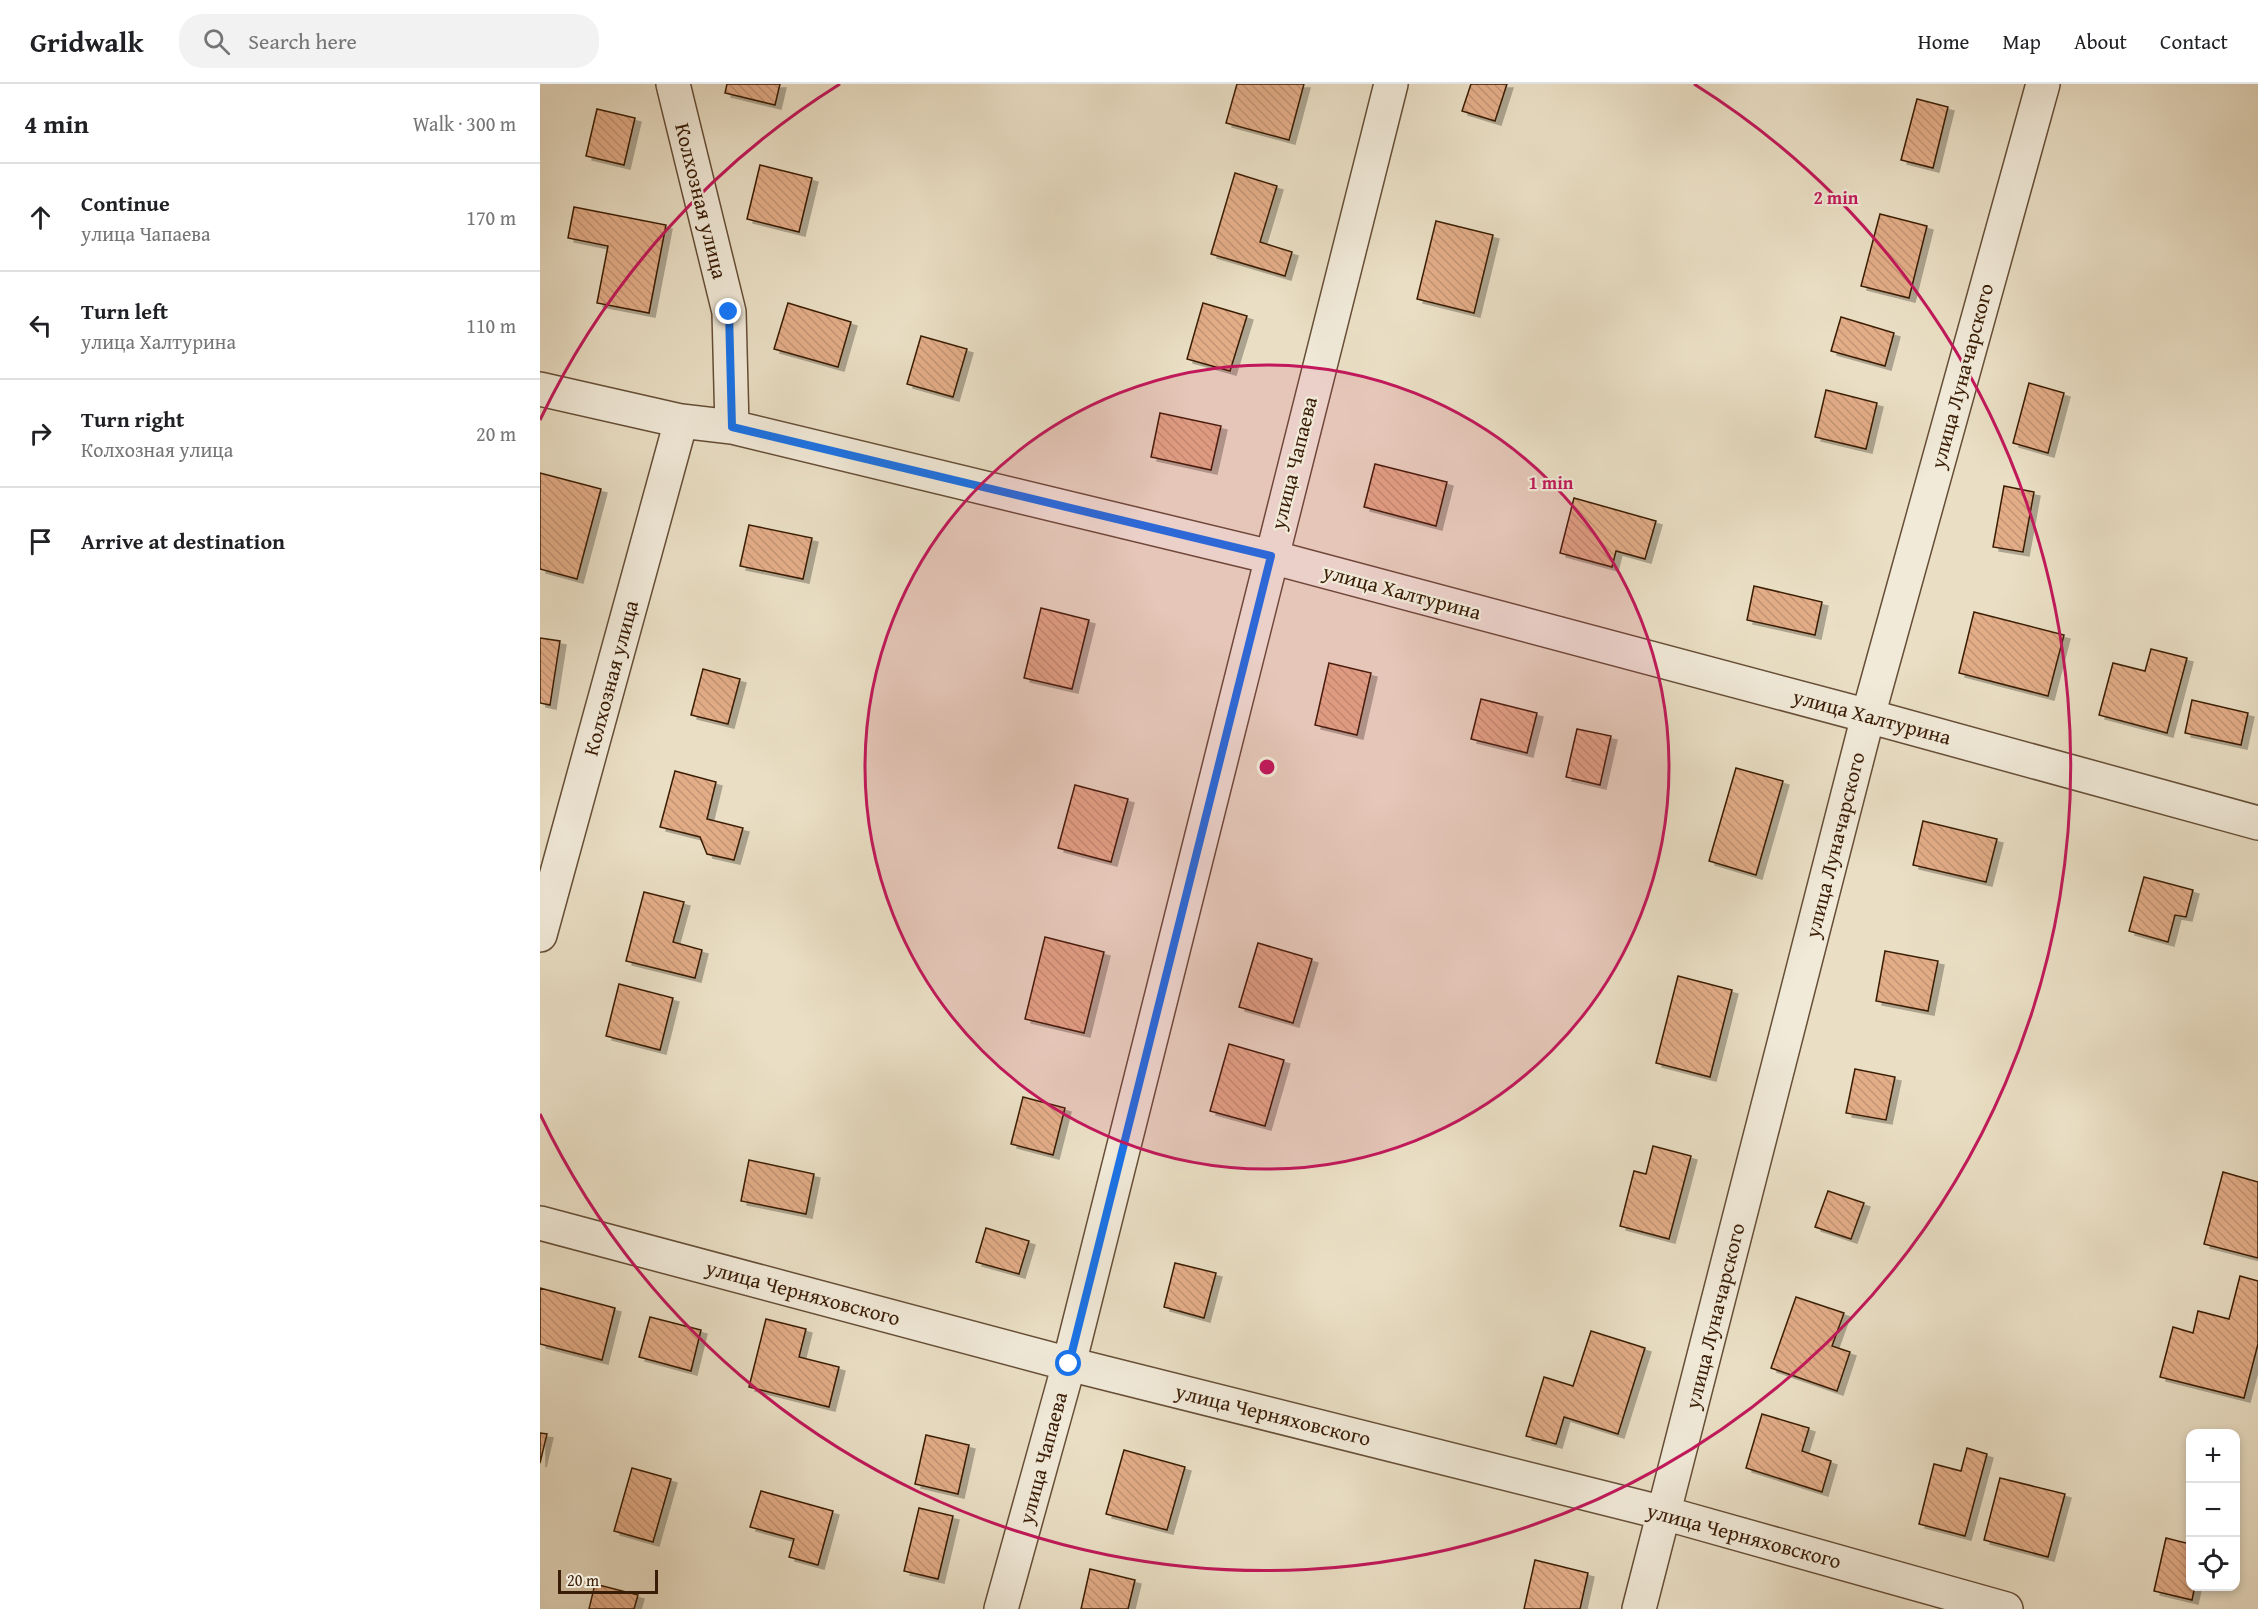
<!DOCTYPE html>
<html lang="en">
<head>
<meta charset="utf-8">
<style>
  :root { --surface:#fff; --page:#f2f2f2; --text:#202124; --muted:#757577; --line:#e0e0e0 }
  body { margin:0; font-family:"Gentium Book Plus",serif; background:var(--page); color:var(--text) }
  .controls { position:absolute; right:18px; bottom:18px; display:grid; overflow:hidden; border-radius:12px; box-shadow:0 3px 9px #0003 }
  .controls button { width:54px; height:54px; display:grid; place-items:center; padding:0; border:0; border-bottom:2px solid var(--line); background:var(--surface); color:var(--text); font:30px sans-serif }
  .scale { position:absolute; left:18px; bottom:15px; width:100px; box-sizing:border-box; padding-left:6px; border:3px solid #3a1d06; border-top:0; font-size:16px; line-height:21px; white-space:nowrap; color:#3a1d06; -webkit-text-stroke:4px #f1ead9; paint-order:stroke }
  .stop { position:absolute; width:18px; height:18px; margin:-14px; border:4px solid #1a73e8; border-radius:50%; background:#fff }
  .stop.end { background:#1a73e8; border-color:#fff; box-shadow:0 2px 6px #0008 }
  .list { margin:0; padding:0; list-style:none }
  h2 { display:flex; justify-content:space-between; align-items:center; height:78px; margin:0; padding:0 24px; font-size:26px }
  h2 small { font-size:20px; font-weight:400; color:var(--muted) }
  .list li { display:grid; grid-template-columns:39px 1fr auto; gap:18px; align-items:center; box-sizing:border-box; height:108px; padding:0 24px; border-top:2px solid var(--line) }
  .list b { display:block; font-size:22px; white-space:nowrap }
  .list p { margin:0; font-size:20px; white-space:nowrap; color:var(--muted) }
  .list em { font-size:20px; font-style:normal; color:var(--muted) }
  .icon { flex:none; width:33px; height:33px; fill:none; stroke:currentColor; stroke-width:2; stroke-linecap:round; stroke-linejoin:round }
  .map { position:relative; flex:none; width:1718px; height:1525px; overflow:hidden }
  header { display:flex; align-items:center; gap:36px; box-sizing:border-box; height:84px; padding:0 30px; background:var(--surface); border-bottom:2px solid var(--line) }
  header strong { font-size:28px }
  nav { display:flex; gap:33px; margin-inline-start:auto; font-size:21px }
  .search { width:420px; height:54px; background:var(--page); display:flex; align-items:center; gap:15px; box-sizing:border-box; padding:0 21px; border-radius:24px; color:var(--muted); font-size:22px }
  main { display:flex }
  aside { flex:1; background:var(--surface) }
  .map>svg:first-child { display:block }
  .building { fill:url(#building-back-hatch); stroke:#3a1d06; stroke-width:1.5; filter:url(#shadow) }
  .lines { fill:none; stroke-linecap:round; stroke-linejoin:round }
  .street-casing { stroke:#664e36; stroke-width:36 }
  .street { stroke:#f1ead9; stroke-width:33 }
  .route { stroke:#1a73e8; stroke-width:8 }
  .ring { fill:none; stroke:#c2185b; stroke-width:3 }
  .labels { text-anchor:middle; stroke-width:4.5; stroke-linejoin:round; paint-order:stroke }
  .street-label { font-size:21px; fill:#3a1d06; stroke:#f1ead9 }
  .centre { fill:#c2185b; stroke:#f1ead9; stroke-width:3 }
  .ring-label { font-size:18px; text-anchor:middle; font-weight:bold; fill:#c2185b; stroke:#f1ead9; stroke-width:4.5; stroke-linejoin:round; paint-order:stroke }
</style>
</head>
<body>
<header>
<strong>Gridwalk</strong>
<div class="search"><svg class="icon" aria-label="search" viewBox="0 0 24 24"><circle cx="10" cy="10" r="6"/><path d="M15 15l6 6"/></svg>Search here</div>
<nav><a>Home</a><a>Map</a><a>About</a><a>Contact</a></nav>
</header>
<main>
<aside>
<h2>4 min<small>Walk · 300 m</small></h2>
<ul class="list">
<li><svg class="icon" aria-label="ahead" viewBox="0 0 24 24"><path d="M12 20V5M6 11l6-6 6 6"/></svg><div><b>Continue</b><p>улица Чапаева</p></div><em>170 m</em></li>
<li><svg class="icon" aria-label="left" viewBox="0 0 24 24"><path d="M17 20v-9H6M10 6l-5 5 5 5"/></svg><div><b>Turn left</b><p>улица Халтурина</p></div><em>110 m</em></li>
<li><svg class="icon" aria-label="right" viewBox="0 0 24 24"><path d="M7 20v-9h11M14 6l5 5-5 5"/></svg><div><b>Turn right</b><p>Колхозная улица</p></div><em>20 m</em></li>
<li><svg class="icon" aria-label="arrive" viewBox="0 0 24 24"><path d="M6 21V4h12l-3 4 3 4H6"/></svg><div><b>Arrive at destination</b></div></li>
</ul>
</aside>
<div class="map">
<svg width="1718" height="1525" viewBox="0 0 1718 1525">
  <defs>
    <pattern id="building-back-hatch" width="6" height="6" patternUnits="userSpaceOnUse" patternTransform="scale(1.5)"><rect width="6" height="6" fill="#e3ad88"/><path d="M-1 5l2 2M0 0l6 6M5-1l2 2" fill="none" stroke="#c49474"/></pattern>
    <filter id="shadow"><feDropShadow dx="6" dy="4" stdDeviation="0" flood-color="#0004"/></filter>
  </defs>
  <rect width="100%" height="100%" fill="#eadfc5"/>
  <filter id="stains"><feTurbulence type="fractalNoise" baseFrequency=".00333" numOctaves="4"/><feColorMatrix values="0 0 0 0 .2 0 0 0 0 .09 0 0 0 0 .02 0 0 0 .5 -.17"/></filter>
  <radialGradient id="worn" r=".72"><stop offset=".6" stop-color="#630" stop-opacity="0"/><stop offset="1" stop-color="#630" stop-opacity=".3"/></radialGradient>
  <path class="building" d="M 187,0 L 240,0 L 235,21 L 185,9 Z
    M 697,0 L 764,0 L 749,56 L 686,39 Z
    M 931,0 L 967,0 L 955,37 L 922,27 Z
    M 1377,15 L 1408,23 L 1393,84 L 1361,76 Z
    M 57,25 L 95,34 L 84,81 L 46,72 Z
    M 220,81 L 272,94 L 259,148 L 207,135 Z
    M 695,89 L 737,102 L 720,158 L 752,168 L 745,192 L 671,170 Z
    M 34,123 L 126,141 L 109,229 L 57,219 L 68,162 L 28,154 Z
    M 1340,130 L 1387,142 L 1369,214 L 1321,202 Z
    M 896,137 L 953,151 L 934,229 L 877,215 Z
    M 248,219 L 311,238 L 298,283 L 234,265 Z
    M 663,219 L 707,232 L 690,287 L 647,275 Z
    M 1301,233 L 1354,249 L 1345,282 L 1291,267 Z
    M 381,252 L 427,265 L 413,313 L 367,300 Z
    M 1489,299 L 1524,309 L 1508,369 L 1473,359 Z
    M 1286,306 L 1337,319 L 1326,365 L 1275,353 Z
    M 620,329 L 681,342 L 671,386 L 611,373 Z
    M 835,380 L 907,398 L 896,442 L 824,423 Z
    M 0,389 L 61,405 L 37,495 L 0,485 Z
    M 1464,402 L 1494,408 L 1483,468 L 1453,463 Z
    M 1034,414 L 1116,437 L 1105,475 L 1076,467 L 1072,483 L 1020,469 Z
    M 209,441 L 272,454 L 263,495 L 200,482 Z
    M 1214,502 L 1282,518 L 1275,551 L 1207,536 Z
    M 501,524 L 549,536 L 532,605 L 484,594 Z
    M 1434,528 L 1524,551 L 1508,612 L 1419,589 Z
    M 0,554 L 20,557 L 10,621 L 0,619 Z
    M 1611,565 L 1647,574 L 1627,649 L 1559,631 L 1573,579 L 1605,587 Z
    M 789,579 L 831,589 L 817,651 L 775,641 Z
    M 163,585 L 200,595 L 188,640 L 151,631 Z
    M 941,615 L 997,629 L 987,669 L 931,655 Z
    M 1652,616 L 1708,629 L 1701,661 L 1645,649 Z
    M 1037,645 L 1071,652 L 1060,701 L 1026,693 Z
    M 1196,684 L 1243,697 L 1216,791 L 1169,777 Z
    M 135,687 L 176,698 L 167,735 L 203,744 L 194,776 L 167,770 L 160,753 L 120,743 Z
    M 535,701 L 588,715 L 571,778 L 518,764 Z
    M 1383,737 L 1457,755 L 1446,798 L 1373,781 Z
    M 1604,793 L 1653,806 L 1646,833 L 1635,831 L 1628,858 L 1589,847 Z
    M 104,808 L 144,818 L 133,858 L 162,866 L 155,894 L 86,877 Z
    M 505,853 L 564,868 L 544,949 L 485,935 Z
    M 718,859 L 772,875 L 753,939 L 699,923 Z
    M 1345,867 L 1398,877 L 1388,927 L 1336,917 Z
    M 1138,892 L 1192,906 L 1170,993 L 1116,979 Z
    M 79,900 L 133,914 L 120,966 L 66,952 Z
    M 689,960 L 744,976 L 725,1042 L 670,1027 Z
    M 1315,985 L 1355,993 L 1346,1036 L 1306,1029 Z
    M 483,1013 L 525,1024 L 513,1071 L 471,1060 Z
    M 1113,1062 L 1151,1072 L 1129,1155 L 1080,1142 L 1094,1087 L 1106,1090 Z
    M 209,1076 L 274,1090 L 266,1130 L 201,1117 Z
    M 1683,1088 L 1718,1098 L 1718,1174 L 1664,1160 Z
    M 1288,1107 L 1324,1119 L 1311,1155 L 1275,1143 Z
    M 446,1144 L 489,1157 L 479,1190 L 436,1178 Z
    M 635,1179 L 676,1189 L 664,1234 L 624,1223 Z
    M 1700,1192 L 1718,1197 L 1718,1260 L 1704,1314 L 1620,1293 L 1633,1243 L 1653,1249 L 1658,1227 L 1689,1235 Z
    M 0,1204 L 75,1224 L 62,1276 L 0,1260 Z
    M 1256,1213 L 1304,1229 L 1292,1262 L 1310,1268 L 1297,1307 L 1231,1284 Z
    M 110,1233 L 161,1246 L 151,1287 L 99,1273 Z
    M 226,1235 L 266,1245 L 259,1273 L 299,1283 L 289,1323 L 209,1303 Z
    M 1051,1247 L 1105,1264 L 1078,1350 L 1024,1333 L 1016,1360 L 986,1352 L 1004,1293 L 1033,1302 Z
    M 1222,1330 L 1269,1344 L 1262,1367 L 1291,1377 L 1282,1408 L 1206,1384 Z
    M 0,1349 L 7,1350 L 0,1379 Z
    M 386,1351 L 429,1361 L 418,1410 L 375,1400 Z
    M 1427,1364 L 1447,1370 L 1425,1452 L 1379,1440 L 1394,1380 L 1421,1387 Z
    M 584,1366 L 645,1383 L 627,1446 L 566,1430 Z
    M 92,1384 L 131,1395 L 113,1458 L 74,1447 Z
    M 1460,1394 L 1525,1410 L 1508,1473 L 1444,1456 Z
    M 221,1407 L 293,1427 L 278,1481 L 249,1473 L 254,1455 L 210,1443 Z
    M 379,1424 L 413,1432 L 398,1495 L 364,1487 Z
    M 1626,1454 L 1650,1460 L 1650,1502 L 1655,1502 L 1652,1516 L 1614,1507 Z
    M 995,1476 L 1048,1489 L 1040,1525 L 984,1525 Z
    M 550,1485 L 595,1496 L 588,1525 L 541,1525 Z
    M 55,1500 L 98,1511 L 94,1525 L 49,1525 Z"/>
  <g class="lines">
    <g class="street-casing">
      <path id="street" d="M 133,0 L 189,228 L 192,343
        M 0,305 L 141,337 L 192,343 L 731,473 L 1328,632 L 1718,739
        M 0,851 L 141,337
        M 0,1139 L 529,1280 L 1124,1429 L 1466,1525
        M 461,1525 L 529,1280 L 851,0
        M 1099,1525 L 1328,632 L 1503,0"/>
    </g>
    <use href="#street" class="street"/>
  </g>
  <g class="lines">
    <path class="route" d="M 189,228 L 192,343 L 731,472 L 529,1280"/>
  </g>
  <circle cx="727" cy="683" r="402" fill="#c2185b" fill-opacity=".12"/>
  <g class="ring">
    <circle cx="727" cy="683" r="402"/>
    <path d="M0 336A805 805 0 0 1 300 0M1154 0A805 805 0 1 1 0 1030"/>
  </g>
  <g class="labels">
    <g class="street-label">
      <text transform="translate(161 117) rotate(76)" y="7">Колхозная улица</text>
      <text transform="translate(1422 292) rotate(-75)" y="7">улица Луначарского</text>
      <text transform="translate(754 379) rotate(-76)" y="7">улица Чапаева</text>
      <text transform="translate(862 508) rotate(15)" y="7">улица Халтурина</text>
      <text transform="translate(71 594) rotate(-75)" y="7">Колхозная улица</text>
      <text transform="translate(1332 633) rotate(15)" y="7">улица Халтурина</text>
      <text transform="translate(1295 761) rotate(-76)" y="7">улица Луначарского</text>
      <text transform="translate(263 1209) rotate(15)" y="7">улица Черняховского</text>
      <text transform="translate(1175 1232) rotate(-76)" y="7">улица Луначарского</text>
      <text transform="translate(733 1331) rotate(14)" y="7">улица Черняховского</text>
      <text transform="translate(503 1374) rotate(-75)" y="7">улица Чапаева</text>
      <text transform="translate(1204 1452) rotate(15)" y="7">улица Черняховского</text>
    </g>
  </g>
  <circle cx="727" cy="683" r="9" class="centre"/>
  <g class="ring-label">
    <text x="1296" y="120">2 min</text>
    <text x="1011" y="405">1 min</text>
  </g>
  <rect width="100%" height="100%" filter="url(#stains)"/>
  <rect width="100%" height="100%" fill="url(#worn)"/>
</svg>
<div class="controls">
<button>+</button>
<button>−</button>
<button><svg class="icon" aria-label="locate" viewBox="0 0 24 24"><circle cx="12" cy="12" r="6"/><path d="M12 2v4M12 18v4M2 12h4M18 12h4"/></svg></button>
</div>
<div class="scale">20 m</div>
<div class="stop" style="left:529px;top:1280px"></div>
<div class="stop end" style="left:189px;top:228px"></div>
</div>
</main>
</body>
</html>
